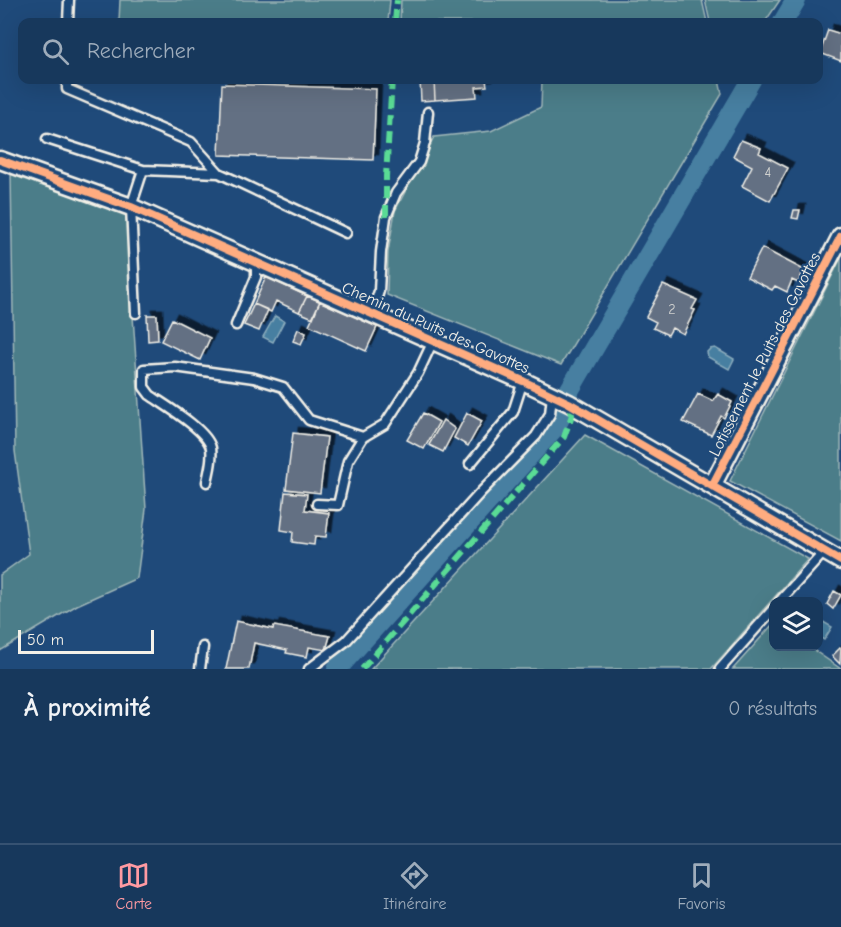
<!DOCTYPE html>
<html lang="fr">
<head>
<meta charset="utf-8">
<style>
  :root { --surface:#17385c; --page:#244365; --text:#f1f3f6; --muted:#9eacbb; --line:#365272; --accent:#ff9aa2 }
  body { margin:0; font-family:"Comic Neue",sans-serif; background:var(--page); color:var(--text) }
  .controls { position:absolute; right:18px; bottom:18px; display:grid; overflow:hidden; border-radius:12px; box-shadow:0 6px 24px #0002 }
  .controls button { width:54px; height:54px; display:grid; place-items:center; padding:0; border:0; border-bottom:2px solid var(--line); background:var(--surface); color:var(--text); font:30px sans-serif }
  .scale { position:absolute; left:18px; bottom:15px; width:136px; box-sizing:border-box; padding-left:6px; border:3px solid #f4f1e8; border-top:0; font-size:16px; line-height:21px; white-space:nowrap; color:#f4f1e8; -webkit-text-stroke:4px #1f4a7a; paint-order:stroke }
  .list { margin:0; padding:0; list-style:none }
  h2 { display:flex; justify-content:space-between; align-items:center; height:78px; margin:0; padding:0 24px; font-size:26px }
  h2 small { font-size:20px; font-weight:400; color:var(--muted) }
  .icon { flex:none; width:33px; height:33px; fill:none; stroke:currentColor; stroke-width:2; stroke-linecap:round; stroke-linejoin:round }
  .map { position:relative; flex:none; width:841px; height:669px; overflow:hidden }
  .search { position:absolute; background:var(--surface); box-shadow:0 6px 24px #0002; left:18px; right:18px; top:18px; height:66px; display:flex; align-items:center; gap:15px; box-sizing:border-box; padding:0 21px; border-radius:12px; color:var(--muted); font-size:22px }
  .sheet { height:174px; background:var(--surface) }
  nav { display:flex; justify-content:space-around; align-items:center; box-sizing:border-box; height:84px; border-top:2px solid var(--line); background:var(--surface); font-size:16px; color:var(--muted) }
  nav a { display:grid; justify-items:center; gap:3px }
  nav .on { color:var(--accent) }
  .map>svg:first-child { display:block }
  .green { fill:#4b7d89; stroke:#a0b7b8; stroke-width:1.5 }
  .water { fill:#477fa1; stroke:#8cadbd; stroke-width:1.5 }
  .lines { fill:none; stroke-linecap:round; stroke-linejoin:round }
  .canal { stroke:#477fa1; stroke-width:20 }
  .building { fill:#647083; stroke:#f4f1e8; stroke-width:1.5; filter:url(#shadow) }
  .lane-casing { stroke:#f4f1e8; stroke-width:13 }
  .street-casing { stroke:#f4f1e8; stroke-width:21 }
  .lane { stroke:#1f4a7a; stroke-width:8 }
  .street { stroke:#1f4a7a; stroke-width:16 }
  .quiet { stroke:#5adb95; stroke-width:6; stroke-dasharray:12 6; stroke-linecap:butt }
  .cycleway-casing { stroke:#1f4a7a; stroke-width:11 }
  .cycleway { stroke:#ffac80; stroke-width:8 }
  .labels { text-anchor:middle; stroke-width:4.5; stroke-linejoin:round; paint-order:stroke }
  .number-label { font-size:14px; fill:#d0d1cf }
  .street-label { font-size:16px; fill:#f4f1e8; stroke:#1f4a7a }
</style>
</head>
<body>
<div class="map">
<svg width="841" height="669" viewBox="0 0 841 669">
  <defs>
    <filter id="shadow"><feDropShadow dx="5.5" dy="-5.5" stdDeviation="0" flood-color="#0009"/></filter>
  </defs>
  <rect width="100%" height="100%" fill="#1f4a7a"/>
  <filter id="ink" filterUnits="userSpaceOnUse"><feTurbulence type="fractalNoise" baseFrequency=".0167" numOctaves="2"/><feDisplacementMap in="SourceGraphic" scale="12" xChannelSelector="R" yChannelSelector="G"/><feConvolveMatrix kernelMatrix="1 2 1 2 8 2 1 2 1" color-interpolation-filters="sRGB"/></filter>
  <g filter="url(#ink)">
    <path class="green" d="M 120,0 L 390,0 L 388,22 L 119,22 Z
      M 401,0 L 702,0 L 707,22 L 400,22 Z
      M 705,0 L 780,0 L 765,22 L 710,22 Z
      M 542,80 L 719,80 L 722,94 L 561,365 L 387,295 L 388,252 L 395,211 L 434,137 L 491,131 L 541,107 Z
      M 11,172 L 126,212 L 146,509 L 137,578 L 77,605 L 0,651 L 0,575 L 29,554 L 15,451 Z
      M 841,258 L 841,541 L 730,481 Z
      M 585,435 L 808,559 L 711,669 L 371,669 Z
      M 773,624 L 774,646 L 809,647 L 841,669 L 733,669 Z"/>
    <path class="water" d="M 275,316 L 284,321 L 273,342 L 263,337 Z
      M 715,348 L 734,359 L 729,369 L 708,357 L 707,352 L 710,349 Z
      M 818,619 L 832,627 L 824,640 L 819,637 Z"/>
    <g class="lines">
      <path class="canal" d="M 783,22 L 796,0
        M 337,669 L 556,426 L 564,410 L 569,391 L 751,80"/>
    </g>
    <path class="building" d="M 828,30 L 841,34 L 841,61 L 820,53 Z
      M 420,80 L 434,80 L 435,100 L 421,101 Z
      M 434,80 L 486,80 L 487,86 L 476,87 L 477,97 L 435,100 Z
      M 222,84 L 376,89 L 373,160 L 219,155 Z
      M 741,140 L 761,148 L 759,153 L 788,168 L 770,201 L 742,186 L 752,166 L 733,156 Z
      M 794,210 L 800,210 L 798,219 L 792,218 Z
      M 762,248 L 804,270 L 798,283 L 792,280 L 787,292 L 775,286 L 772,290 L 747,277 Z
      M 266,277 L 307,296 L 299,312 L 276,301 L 271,312 L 254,304 Z
      M 663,285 L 697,300 L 692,309 L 695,310 L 683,334 L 672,328 L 668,335 L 653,328 L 656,322 L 646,317 Z
      M 307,296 L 320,301 L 313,318 L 299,312 Z
      M 320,301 L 377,327 L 366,351 L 309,325 Z
      M 254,304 L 268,310 L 259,331 L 244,325 Z
      M 147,315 L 157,315 L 158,340 L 148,341 Z
      M 172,319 L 210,338 L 200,360 L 161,341 Z
      M 298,329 L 306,333 L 301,344 L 293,341 Z
      M 698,394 L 713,401 L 718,394 L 732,402 L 724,418 L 721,416 L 711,435 L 683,422 Z
      M 423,413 L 439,422 L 424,449 L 407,440 Z
      M 467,413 L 482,421 L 468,446 L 454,438 Z
      M 443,420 L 455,429 L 443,452 L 429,445 Z
      M 293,433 L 327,437 L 320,493 L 286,489 Z
      M 285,492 L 307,494 L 305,510 L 329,513 L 326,537 L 315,536 L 314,545 L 292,542 L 293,532 L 281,530 Z
      M 834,591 L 841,595 L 833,609 L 827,604 Z
      M 236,621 L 273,629 L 274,626 L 330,636 L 326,650 L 309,647 L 307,657 L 286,653 L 287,650 L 254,643 L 249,669 L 226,669 Z
      M 840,648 L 841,649 L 840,664 L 832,656 Z"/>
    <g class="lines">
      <g class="lane-casing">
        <path id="lane" d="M 68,22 L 69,0
          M 67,80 L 67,89 L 191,142 L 219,173 L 143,170 L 131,207 L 136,313
          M 47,139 L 143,170
          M 219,173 L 346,233
          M 372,313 L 379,291 L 381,252 L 386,217 L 396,193 L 419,162 L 425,143 L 428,112
          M 236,325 L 256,277 L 256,262
          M 470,464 L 513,412 L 523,381
          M 207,482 C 209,471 213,460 211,448 C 207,430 166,406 150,395 L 144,387 L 144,369 L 175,367 L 254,378 L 283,387 L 309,420 L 363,437 L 385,424 L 418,373 L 433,341
          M 317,504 L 338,505 L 348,461 L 363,437
          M 779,602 L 825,551
          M 200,669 L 203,647
          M 309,669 L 346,641 L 481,492 L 536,436 L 550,414 L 552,395
          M 720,669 L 774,608"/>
      </g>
      <g class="street-casing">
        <path id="street" d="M 0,160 L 131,207 L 523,381 L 569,403 L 841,561
          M 712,486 L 841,236"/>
      </g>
      <use href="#lane" class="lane"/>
      <use href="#street" class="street"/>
      <path class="quiet" d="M 395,22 L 397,0
        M 386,217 L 386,176 L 392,80
        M 362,669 L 564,437 L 572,415 L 569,403"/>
      <g class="cycleway-casing">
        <path id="cycleway" d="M 0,160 L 131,207 L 523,381 L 569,403 L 841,561
          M 712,486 L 841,236"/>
      </g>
      <use href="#cycleway" class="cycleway"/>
    </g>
  </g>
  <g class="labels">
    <g class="number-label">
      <text x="768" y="177">4</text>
      <text x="672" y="314">2</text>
    </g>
    <g class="street-label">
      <text transform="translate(436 327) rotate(24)" y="6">Chemin du Puits des Gavottes</text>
      <text transform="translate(764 354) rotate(-63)" y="6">Lotissement le Puits des Gavottes</text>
    </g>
  </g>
</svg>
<div class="controls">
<button><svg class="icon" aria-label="layers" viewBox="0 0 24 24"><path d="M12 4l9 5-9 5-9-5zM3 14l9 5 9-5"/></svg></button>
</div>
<div class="scale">50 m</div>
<div class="search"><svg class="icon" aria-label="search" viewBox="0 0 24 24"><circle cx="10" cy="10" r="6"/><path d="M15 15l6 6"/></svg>Rechercher</div>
</div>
<section class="sheet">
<h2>À proximité<small>0 résultats</small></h2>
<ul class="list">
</ul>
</section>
<nav>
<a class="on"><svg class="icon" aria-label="map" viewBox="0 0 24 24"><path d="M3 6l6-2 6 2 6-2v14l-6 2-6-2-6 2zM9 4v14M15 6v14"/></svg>Carte</a>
<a><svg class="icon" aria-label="directions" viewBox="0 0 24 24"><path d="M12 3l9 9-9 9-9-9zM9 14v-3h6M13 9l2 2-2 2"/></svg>Itinéraire</a>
<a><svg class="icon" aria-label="saved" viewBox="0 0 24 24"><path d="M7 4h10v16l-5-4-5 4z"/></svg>Favoris</a>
</nav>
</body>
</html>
